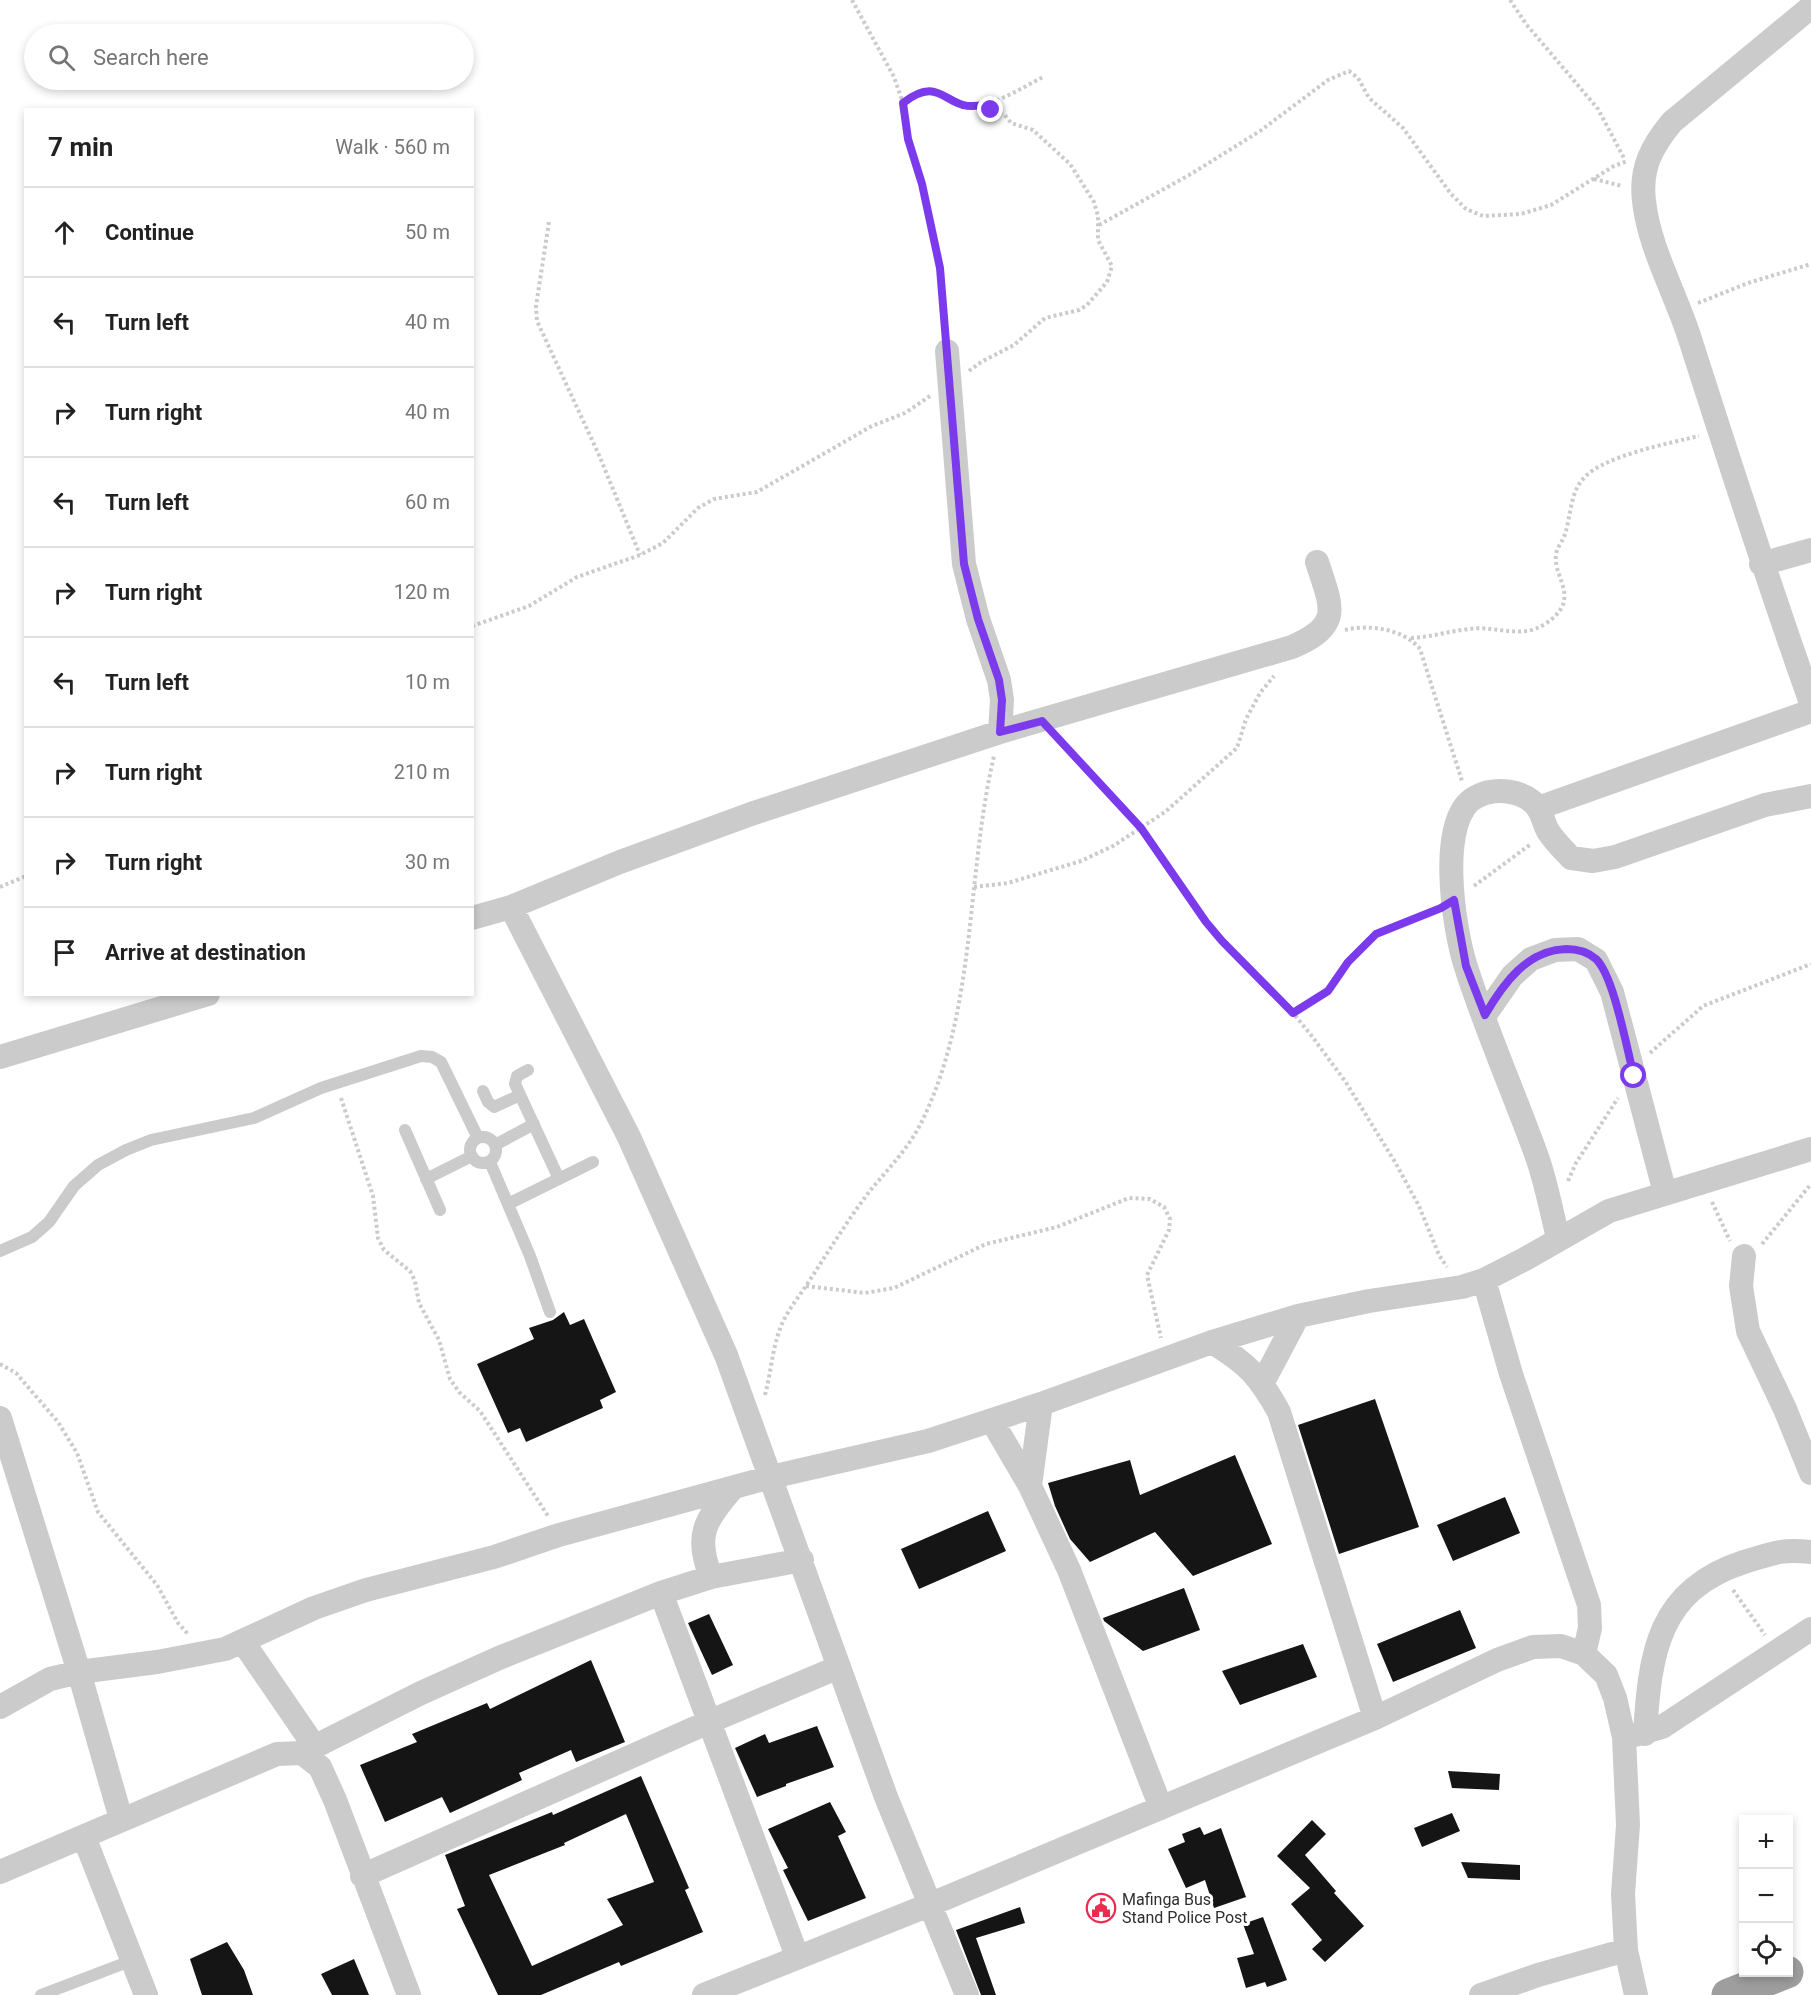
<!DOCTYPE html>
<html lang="en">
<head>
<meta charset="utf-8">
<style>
  :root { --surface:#fff; --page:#f6f6f6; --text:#222; --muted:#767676; --line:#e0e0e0 }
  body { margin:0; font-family:Roboto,sans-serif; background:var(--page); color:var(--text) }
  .controls { position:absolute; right:18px; bottom:18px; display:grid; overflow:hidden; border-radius:0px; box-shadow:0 3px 9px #0003 }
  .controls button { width:54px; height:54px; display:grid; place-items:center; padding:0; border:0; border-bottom:2px solid var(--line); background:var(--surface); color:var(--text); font:30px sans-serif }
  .stop { position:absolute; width:18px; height:18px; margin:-14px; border:4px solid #7c3aed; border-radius:50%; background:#fff }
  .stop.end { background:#7c3aed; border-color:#fff; box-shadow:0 2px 6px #0008 }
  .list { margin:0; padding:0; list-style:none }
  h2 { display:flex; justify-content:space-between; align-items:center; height:78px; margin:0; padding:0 24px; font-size:26px }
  h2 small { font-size:20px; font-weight:400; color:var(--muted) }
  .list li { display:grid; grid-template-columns:39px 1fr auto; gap:18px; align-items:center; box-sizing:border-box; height:90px; padding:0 24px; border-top:2px solid var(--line) }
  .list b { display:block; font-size:22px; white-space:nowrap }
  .list em { font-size:20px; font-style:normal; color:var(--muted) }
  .icon { flex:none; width:33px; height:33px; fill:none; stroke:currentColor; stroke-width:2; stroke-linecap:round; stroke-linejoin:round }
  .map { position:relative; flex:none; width:1811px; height:1995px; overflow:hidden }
  .search { position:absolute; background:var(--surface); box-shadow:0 3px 9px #0003; left:24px; top:24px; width:450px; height:66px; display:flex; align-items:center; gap:15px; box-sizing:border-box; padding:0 21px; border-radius:33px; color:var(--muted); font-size:22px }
  .panel { position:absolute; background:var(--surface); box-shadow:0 3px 9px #0003; left:24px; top:108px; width:450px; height:888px; border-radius:0px }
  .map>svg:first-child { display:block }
  .building { fill:#151515; fill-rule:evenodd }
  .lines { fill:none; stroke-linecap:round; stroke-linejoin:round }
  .path { stroke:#cbcbcb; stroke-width:4; stroke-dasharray:3 3; stroke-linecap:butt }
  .service { stroke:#cbcbcb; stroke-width:12 }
  .minor { stroke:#cbcbcb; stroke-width:24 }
  .trunk { stroke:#9e9e9e; stroke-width:33 }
  .route { stroke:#7c3aed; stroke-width:8 }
  .labels { text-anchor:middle; stroke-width:6; stroke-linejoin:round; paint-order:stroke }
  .poi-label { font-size:16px; fill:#2e2e2e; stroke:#fff; text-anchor:start }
</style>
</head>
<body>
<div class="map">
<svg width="1811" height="1995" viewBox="0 0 1811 1995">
  <rect width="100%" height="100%" fill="#fff"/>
  <path class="building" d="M 564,1312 L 570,1325 L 584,1319 L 616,1392 L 600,1400 L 603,1408 L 526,1442 L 520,1428 L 508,1433 L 477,1364 L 534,1339 L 529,1328 L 553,1320 Z
    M 1375,1399 L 1419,1527 L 1339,1554 L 1298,1425 Z
    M 1235,1455 L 1272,1544 L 1193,1576 L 1155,1532 L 1090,1562 L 1070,1539 L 1055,1506 L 1048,1483 L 1130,1460 L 1140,1495 Z
    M 1505,1497 L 1520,1533 L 1453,1561 L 1437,1525 Z
    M 988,1511 L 1006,1551 L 919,1589 L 901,1549 Z
    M 1184,1588 L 1200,1630 L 1143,1651 L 1104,1621 L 1103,1618 Z
    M 1460,1610 L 1476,1648 L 1393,1682 L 1377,1644 Z
    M 709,1614 L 733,1665 L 712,1675 L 688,1623 Z
    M 1303,1644 L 1317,1677 L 1240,1705 L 1222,1671 Z
    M 591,1660 L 625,1742 L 576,1762 L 571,1750 L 519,1773 L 522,1780 L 450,1813 L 442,1797 L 385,1822 L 360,1765 L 417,1742 L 412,1734 L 487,1703 L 490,1709 Z
    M 817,1726 L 834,1767 L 786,1784 L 786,1786 L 757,1797 L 735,1748 L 765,1734 L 769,1743 Z
    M 1448,1771 L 1500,1774 L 1499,1790 L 1452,1788 Z
    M 641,1776 L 689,1888 L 685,1890 L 703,1932 L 621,1966 L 619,1962 L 541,1995 L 498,1995 L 457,1909 L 465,1906 L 445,1855 L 552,1812 L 553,1815 ZM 626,1814 L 654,1882 L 607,1899 L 623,1925 L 532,1966 L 489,1875 L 565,1845 L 564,1843 Z
    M 830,1802 L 846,1832 L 838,1836 L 866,1898 L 808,1921 L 783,1870 L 788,1868 L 768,1829 Z
    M 1452,1813 L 1460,1831 L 1422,1847 L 1414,1828 Z
    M 1312,1820 L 1326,1834 L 1305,1855 L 1336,1891 L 1334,1893 L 1364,1926 L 1325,1962 L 1312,1949 L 1322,1940 L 1291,1904 L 1310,1888 L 1277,1856 Z
    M 1200,1827 L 1204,1835 L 1221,1828 L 1246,1897 L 1214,1908 L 1205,1880 L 1186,1888 L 1168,1849 L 1185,1842 L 1182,1834 Z
    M 1461,1862 L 1520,1865 L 1520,1880 L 1468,1878 Z
    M 1020,1907 L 1025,1923 L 976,1938 L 996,1995 L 981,1995 L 956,1930 Z
    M 1263,1917 L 1287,1980 L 1267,1987 L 1265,1982 L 1246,1988 L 1237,1958 L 1254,1954 L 1243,1924 Z
    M 227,1942 L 244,1970 L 253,1995 L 202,1995 L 190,1959 Z
    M 354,1959 L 369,1995 L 332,1995 L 321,1974 Z"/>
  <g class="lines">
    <path class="path" d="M 852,0 L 894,77 L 903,103 L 908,139 L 922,184 L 941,268 L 946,330
      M 1510,0 L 1526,24 L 1598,109 L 1625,160
      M 903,103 C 944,71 942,112 974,107 C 998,103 1022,88 1043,77
      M 1594,179 L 1622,186
      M 549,222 L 536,306 L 537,321 L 599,455 L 640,555
      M 1099,225 L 1191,174 L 1260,131 L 1328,80 L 1349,71 L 1358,78 L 1369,98 L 1403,128 L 1451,194 L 1466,209 L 1483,216 L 1521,214 L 1551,205 L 1614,166 L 1627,161
      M 1698,303 L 1748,283 L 1811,264
      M 969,371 L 981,362 L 1014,345 L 1045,318 L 1079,310 L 1087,305 L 1107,282 L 1112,266 L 1098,240 L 1098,216 L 1094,202 L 1070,164 L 1033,130 L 1011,123 L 1004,114 L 991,110 L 985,103
      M 472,626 L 529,606 L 577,577 L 640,555 L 663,543 L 698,508 L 714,499 L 757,492 L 872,426 L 905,413 L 930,396
      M 1345,630 C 1369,624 1404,629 1420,649 L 1462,781
      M 1411,638 C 1431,637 1450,631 1469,629 C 1496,625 1520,640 1545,624 C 1583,599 1553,579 1556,555 C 1557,547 1563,541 1565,534 C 1571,516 1570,492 1584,478 C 1603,456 1670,443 1699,436
      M 1058,738 L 1141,828 L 1206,922 L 1293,1013 L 1311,1035 L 1345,1081 L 1395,1162 L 1419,1206 L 1439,1255 L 1447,1267
      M 1474,886 L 1531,844
      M 0,887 L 26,876
      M 974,887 L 1008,883 L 1081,861 L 1113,846 L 1165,812 L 1237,748 L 1246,719 L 1260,693 L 1274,676
      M 1293,1013 L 1328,991 L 1348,962 L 1376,934 L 1432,911
      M 1650,1053 L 1703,1006 L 1811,964
      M 341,1098 L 373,1196 L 378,1238 L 384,1250 L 410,1271 L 415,1281 L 419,1303 L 439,1340 L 450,1379 L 459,1392 L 480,1411 L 548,1516
      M 1568,1181 L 1576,1163 L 1618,1098
      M 1712,1202 L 1730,1241
      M 1762,1244 L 1811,1184
      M 806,1286 L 865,1293 L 894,1288 L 986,1244 L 1057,1227 L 1129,1198 L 1150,1199 L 1164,1207 L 1170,1219 L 1169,1230 L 1147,1275 L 1161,1338
      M 0,1364 L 16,1373 L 58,1422 L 77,1453 L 98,1512 L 157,1585 L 178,1623 L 188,1634
      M 765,1395 C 771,1373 772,1350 780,1329 C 786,1312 798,1298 808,1283 C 828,1252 847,1221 869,1192 C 888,1169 910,1147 923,1119 C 977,1007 966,875 994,756
      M 1733,1590 L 1765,1635"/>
    <path class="service" d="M 528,1070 L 517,1076 L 515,1084 L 559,1179
      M 483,1091 L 488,1102 L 494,1107 L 520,1095
      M 405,1130 L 440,1210
      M470 1150a13 13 0 1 1 26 0a13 13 0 1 1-26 0Z
      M 495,1145 L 534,1124
      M 490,1162 L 530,1256 L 550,1312
      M 426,1179 L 472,1156
      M 508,1204 L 593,1162
      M 0,1251 L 32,1237 L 49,1222 L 74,1186 L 98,1165 L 126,1150 L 151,1140 L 254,1118 L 321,1088 L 421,1056 L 432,1057 L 441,1062 L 478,1138
      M 41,1995 L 133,1960"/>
    <path class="minor" d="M 1811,7 L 1672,122 C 1652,146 1640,168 1644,201 C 1649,248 1676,294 1690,339 C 1729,461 1768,582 1811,703
      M 947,351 L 964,564 L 978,619 L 999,680 L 1002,700 L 1000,732
      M 1761,564 L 1811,550
      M 1538,808 L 1811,711
      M 511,907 L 629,1137 L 726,1355 L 886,1797 L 967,1995
      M 472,918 L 511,907 L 620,862 L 751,814 L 1000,732 L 1292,647 C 1343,625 1332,608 1317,562
      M 1485,1015 L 1512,976 L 1531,959 L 1555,950 L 1578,949 L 1596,960 L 1612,992 L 1665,1193
      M 0,1057 L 208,994
      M 1558,1238 C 1551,1210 1546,1181 1536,1154 C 1513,1091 1486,1030 1466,967 C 1454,931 1435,814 1478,796 C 1496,787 1528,790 1539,810 C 1543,816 1544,824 1548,831 C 1554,841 1564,850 1571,858 L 1593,861 L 1615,857 L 1765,805 L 1811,796
      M 1744,1256 L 1741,1286 L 1748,1331 L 1785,1409 L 1811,1473
      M 1484,1280 L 1511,1374 L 1589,1605 L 1590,1628 L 1584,1654
      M 1212,1342 C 1248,1364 1259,1376 1279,1412 L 1375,1718
      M 1263,1382 L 1298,1316
      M 0,1418 L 79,1672 L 121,1819
      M 992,1421 L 1030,1486 L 1069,1570 L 1161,1808
      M 1030,1486 L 1041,1404
      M 711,1577 C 695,1537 704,1521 731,1490
      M 661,1593 L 797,1956
      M 243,1642 L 315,1747
      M 0,1707 L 50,1679 L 79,1672 L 157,1662 L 225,1649 L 314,1608 L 366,1590 L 494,1557 L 559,1535 L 771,1477 L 928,1441 L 1041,1404 L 1212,1342 L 1298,1316 L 1369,1301 L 1462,1287 L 1484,1280 L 1525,1259 L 1609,1211 L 1811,1149
      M 1645,1734 C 1650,1654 1657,1590 1744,1562 C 1773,1553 1781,1549 1811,1552
      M 1631,1736 L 1662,1727 L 1811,1629
      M 302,1753 L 421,1693 L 499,1658 L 661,1593 L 711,1577 L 802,1560
      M 84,1837 L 146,1995
      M 0,1872 L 277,1754 L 302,1753 L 320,1767 L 335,1800 L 409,1995
      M 362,1876 L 711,1721 L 839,1667
      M 704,1995 L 929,1905 L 1375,1718 L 1497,1660 L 1533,1647 L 1561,1646 L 1584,1654 L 1606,1675 L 1615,1698 L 1624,1737 L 1628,1825 L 1623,1894 L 1626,1950 L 1636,1995
      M 1481,1995 L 1538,1975 L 1626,1950"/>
    <path class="trunk" d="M 1728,1995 L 1787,1972"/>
  </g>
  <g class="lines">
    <path class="route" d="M 991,110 L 985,104 C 945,116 944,71 903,103 L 908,139 L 922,184 L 940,268 L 964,564 L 978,619 L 999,680 L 1002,700 L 1000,732 L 1042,721 L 1141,828 L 1206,922 L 1222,941 L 1293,1013 L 1328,991 L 1348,962 L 1376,934 L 1441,908 L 1454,900 L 1466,966 L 1485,1015 C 1503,984 1527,950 1566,949 C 1577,949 1588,952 1596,959 C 1614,976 1627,1050 1634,1076"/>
  </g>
  <defs>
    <g id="civic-ring" transform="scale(1.5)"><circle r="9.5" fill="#fff" stroke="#ea2c4f" stroke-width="1.5"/><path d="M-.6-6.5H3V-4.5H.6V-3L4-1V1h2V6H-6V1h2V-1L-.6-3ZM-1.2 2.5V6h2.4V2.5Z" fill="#ea2c4f"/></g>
  </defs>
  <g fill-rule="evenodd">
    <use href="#civic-ring" x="1101" y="1908"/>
  </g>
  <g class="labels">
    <g class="poi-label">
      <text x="1122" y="1905">Mafinga Bus<tspan x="1122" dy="18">Stand Police Post</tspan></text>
    </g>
  </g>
</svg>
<div class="controls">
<button>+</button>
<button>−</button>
<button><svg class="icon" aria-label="locate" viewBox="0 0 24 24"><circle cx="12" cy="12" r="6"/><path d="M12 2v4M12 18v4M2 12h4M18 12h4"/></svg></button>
</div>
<div class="stop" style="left:1634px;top:1076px"></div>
<div class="stop end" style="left:991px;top:110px"></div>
<div class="search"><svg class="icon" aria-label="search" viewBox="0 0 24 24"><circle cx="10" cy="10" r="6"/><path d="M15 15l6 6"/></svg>Search here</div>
<section class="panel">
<h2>7 min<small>Walk · 560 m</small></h2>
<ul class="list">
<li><svg class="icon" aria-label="ahead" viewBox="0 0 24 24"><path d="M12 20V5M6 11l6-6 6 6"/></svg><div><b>Continue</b></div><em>50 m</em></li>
<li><svg class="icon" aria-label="left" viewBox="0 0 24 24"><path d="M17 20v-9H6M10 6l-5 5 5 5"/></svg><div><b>Turn left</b></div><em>40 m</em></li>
<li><svg class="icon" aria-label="right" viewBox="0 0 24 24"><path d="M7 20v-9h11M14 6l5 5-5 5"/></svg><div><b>Turn right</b></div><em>40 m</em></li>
<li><svg class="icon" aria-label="left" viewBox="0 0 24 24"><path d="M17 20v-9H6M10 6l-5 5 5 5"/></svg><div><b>Turn left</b></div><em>60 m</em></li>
<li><svg class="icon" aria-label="right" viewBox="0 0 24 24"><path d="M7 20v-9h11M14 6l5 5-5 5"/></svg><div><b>Turn right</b></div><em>120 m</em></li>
<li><svg class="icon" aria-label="left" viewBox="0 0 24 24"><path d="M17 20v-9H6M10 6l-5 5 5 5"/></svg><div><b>Turn left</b></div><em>10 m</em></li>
<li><svg class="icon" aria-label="right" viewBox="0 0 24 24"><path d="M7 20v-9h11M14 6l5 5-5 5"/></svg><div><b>Turn right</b></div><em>210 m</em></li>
<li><svg class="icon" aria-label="right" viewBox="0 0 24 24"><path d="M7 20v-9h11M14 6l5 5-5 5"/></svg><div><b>Turn right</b></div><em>30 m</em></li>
<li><svg class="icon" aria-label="arrive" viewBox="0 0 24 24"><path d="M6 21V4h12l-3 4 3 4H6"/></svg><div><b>Arrive at destination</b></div></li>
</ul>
</section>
</div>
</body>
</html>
